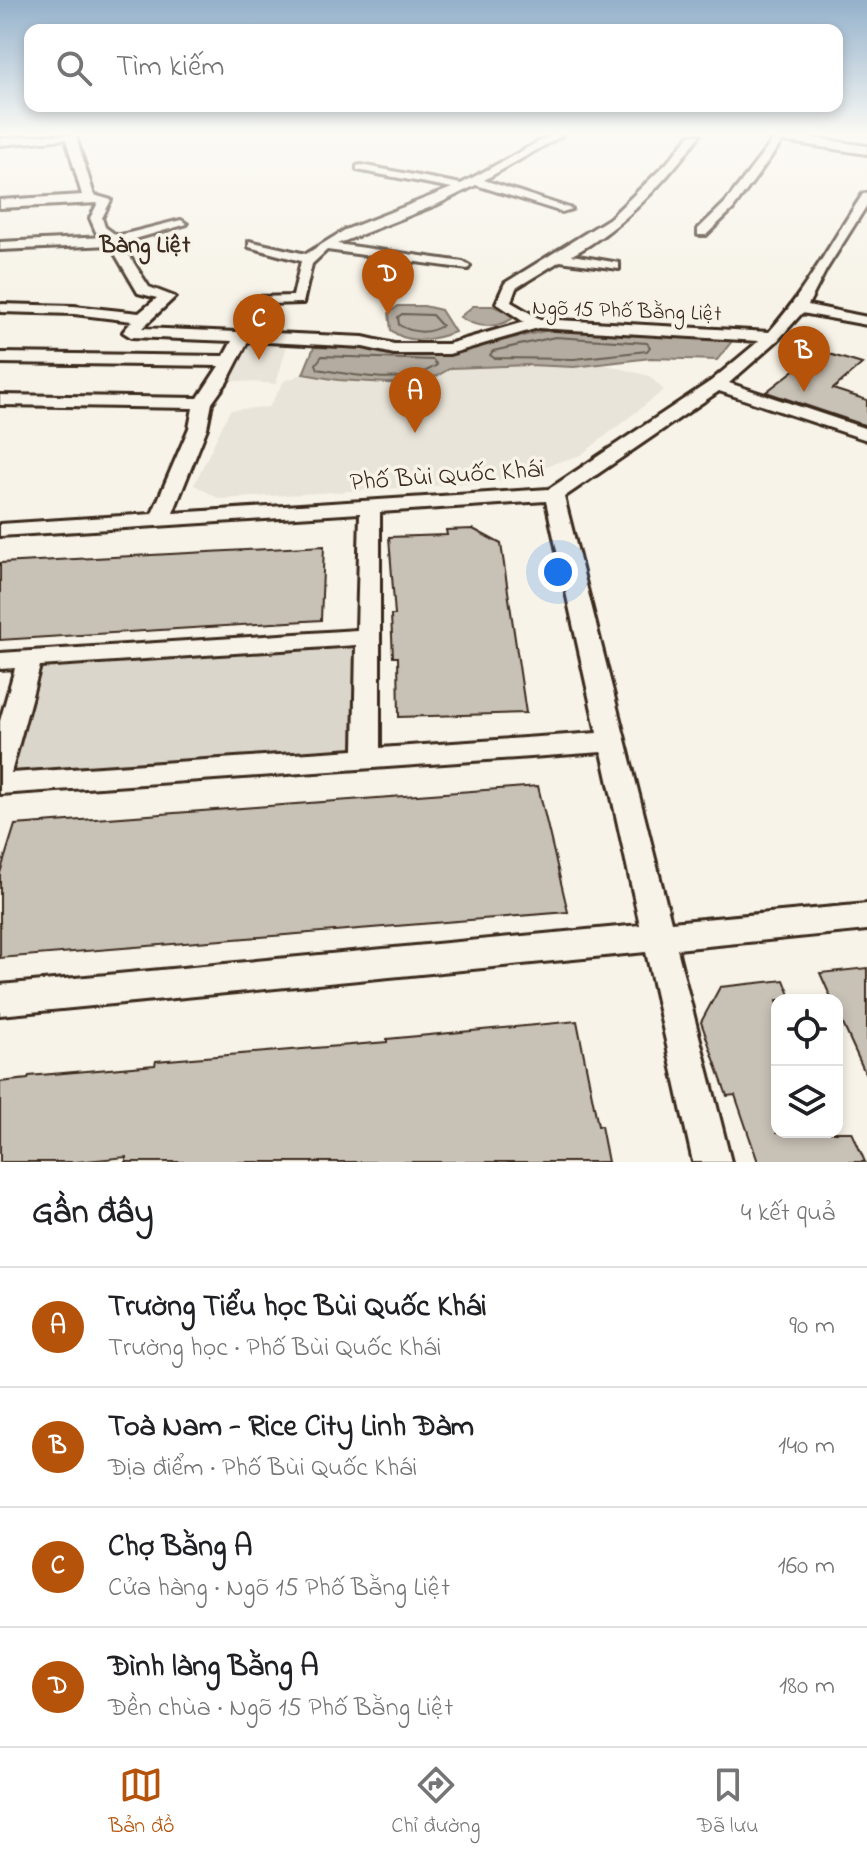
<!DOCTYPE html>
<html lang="vi">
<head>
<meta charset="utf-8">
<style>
  :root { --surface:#fff; --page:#f2f2f2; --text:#202124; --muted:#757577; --line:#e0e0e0; --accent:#b45309 }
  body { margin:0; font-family:"Indie Flower",sans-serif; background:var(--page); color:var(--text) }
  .controls { position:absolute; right:24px; bottom:24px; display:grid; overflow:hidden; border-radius:16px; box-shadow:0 4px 12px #0003 }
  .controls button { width:72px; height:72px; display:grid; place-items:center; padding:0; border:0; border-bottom:2px solid var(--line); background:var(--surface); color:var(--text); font:40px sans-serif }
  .you { position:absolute; left:558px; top:572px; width:28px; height:28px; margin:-20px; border:6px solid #fff; border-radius:50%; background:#1a73e8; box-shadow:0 0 0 12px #1a73e833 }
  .badge { display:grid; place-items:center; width:52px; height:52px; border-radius:50%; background:var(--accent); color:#fff; font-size:26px; font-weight:700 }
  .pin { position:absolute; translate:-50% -66px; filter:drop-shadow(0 2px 4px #0008) }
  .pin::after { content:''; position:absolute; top:42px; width:28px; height:24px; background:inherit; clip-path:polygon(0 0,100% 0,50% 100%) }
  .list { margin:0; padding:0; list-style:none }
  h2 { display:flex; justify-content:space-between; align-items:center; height:104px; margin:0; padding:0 32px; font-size:34px }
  h2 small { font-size:26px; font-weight:400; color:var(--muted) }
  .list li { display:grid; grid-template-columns:52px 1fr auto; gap:24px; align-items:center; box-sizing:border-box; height:120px; padding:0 32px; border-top:2px solid var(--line) }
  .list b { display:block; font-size:30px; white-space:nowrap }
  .list p { margin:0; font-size:26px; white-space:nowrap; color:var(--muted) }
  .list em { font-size:26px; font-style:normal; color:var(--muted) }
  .icon { flex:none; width:44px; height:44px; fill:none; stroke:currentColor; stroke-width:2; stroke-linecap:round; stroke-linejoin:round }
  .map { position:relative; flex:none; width:867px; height:1162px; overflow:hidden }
  .search { position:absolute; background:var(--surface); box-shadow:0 4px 12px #0003; left:24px; right:24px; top:24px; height:88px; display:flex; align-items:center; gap:20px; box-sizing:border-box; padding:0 28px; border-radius:16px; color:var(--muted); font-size:30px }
  .sheet { height:584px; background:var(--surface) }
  nav { display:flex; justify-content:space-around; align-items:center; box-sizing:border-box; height:112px; border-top:2px solid var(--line); background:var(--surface); font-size:22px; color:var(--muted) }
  nav a { display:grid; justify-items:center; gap:4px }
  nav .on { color:var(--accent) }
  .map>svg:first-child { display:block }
  .built { fill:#e9e4d9 }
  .green { fill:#dbd6cb; stroke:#8b8074; stroke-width:2 }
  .water { fill:#b4aca0; stroke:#84786c; stroke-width:2 }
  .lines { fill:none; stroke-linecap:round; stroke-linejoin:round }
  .shore { stroke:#6b5e52; stroke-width:2 }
  .building { fill:#c8c1b6; stroke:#3b2a1e; stroke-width:2 }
  .minor-casing { stroke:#3b2a1e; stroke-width:6 }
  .tertiary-casing { stroke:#3b2a1e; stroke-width:6 }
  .minor { fill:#f7f3e8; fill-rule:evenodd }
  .tertiary { fill:#f7f3e8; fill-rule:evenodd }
  .labels { text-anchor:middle; stroke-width:7; stroke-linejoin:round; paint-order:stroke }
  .far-street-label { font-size:22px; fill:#3b2a1e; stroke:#f7f3e8 }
  .far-neighbourhood-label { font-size:24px; font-weight:bold; fill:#3b2a1e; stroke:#f7f3e8 }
  .street-label { font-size:26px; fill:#3b2a1e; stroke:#f7f3e8 }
</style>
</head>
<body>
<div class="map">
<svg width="867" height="1162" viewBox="0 0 867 1162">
  <rect width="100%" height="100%" fill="#f7f3e8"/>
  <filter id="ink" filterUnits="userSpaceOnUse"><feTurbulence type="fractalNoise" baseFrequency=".0125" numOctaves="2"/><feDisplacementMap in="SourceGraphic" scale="16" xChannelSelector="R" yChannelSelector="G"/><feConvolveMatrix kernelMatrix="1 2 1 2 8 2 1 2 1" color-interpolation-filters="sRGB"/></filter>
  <g filter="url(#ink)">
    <path class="built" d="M 247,338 L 289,339 L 276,384 L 225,380 Z
      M 603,364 L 649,376 L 664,390 L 581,455 L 495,482 L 220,499 L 194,485 L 230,410 L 269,407 L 284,381 L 303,374 L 338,380 L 421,385 L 451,368 Z"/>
    <path class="green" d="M 368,637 L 367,758 L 0,784 L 30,659 Z"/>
    <path class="water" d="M 398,306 L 424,306 L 441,310 L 455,332 C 436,339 408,346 391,330 L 389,313 Z
      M 473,306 L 493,306 L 516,316 C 500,329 477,329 460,317 Z
      M 554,329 L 732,341 L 717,360 L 651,358 L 574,367 L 529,365 L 451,368 L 421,385 L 338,380 L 303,374 L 314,347 L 451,352 Z"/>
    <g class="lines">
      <path class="shore" d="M 402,314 L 432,315 L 442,326 C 428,334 413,333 399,325 L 398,317 Z
        M 555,337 L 647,343 L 650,347 L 647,351 L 574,359 L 494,358 L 490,355 L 493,351 Z
        M 322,356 L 433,360 L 437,365 C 404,387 355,375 318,369 L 316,364 Z"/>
    </g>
    <path class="building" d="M 819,351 L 862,364 L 833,389 L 867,400 L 867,426 L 766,392 Z
      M 473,529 L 501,544 L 526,713 L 399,717 L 398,657 L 393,657 L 391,615 L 395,615 L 389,537 L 447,535 L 446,530 Z
      M 324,546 L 321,620 L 0,640 L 0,563 Z
      M 538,786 L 568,912 L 0,958 L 0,873 L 15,825 Z
      M 867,968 L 867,1077 L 837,1011 L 837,1000 L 832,1000 L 820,973 Z
      M 784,980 L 792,1000 L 777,1000 L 777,1132 L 852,1132 L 865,1162 L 758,1162 L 735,1095 L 727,1096 L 701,1022 L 720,987 Z
      M 577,1021 L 598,1126 L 601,1126 L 608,1162 L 126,1162 L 126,1157 L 76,1162 L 0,1162 L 0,1082 L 28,1079 L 29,1076 L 155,1065 L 156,1061 L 387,1042 L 387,1039 Z"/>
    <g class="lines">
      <g class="minor-casing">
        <path id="minor" d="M 44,135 L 78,135 L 76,137 L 94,195 L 111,200 L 102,218 L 105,227 L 117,236 L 181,220 L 187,224 L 121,243 L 149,287 L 175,297 L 142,328 L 237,332 L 256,297 L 293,296 L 301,261 L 249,247 L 249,241 L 306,254 L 345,230 L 452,188 L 357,170 L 357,166 L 361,165 L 461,184 L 551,135 L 563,135 L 484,180 L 572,209 L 562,212 L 476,185 L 436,205 L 337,244 L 463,262 L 470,266 L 468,269 L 327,250 L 312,264 L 303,303 L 266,304 L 252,332 L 363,337 L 394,344 L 448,344 L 524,322 L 496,303 L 505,283 L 610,218 L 667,163 L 690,135 L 700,135 C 666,181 623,228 572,255 L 619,263 L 619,269 L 560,261 L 516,288 L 511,302 L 540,319 L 769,332 C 806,291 832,240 863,194 L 867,193 L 867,205 L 826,270 L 808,305 L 867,317 L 867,325 L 802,313 L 778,340 L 729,383 L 867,429 L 867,440 L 719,391 L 564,497 L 671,922 L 867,904 L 867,930 L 677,949 L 731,1162 L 693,1162 L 646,952 L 0,1015 L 0,985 L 640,925 L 602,752 L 0,794 L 0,721 L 15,668 L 0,669 L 0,653 L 357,630 L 360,513 L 0,536 L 0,524 L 152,514 L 189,428 L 193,408 L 0,405 L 0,395 L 198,398 L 219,366 L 0,363 L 0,353 L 224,356 L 232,341 L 131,337 L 123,332 L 132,321 L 74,314 L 0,312 L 0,304 L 74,306 L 139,313 L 157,298 L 138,293 L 110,245 L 0,250 L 0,242 L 105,237 L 96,232 L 90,218 L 98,203 L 0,208 L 0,200 L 82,195 L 66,139 L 0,145 L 0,139 ZM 538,328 L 759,341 L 711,381 L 549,489 L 173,513 L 207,428 L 212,403 L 227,382 L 248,341 L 363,347 L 394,354 L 449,354 ZM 546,501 L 597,733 L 380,748 L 380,512 ZM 356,645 L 354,750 L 11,773 L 40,666 Z
          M 777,135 L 786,136 L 733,209 L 706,235 L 698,235 L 698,229 L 725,203 Z"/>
      </g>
      <g class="tertiary-casing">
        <path id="tertiary" d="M 764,135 L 792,135 L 867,146 L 867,154 L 770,139 Z"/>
      </g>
      <use href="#minor" class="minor"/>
      <use href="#tertiary" class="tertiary"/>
    </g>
  </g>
  <linearGradient id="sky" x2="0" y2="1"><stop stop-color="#93b1cb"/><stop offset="0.45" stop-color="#fbfaf5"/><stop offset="1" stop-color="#fbfaf5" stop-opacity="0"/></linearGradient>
  <rect width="867" height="297" fill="url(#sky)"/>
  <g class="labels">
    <g class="far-street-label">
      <text transform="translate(627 309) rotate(2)" y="8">Ngõ 15 Phố Bằng Liệt</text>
    </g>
    <g class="far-neighbourhood-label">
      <text x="145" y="252">Bàng Liệt</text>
    </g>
    <g class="street-label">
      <text transform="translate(447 474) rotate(-4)" y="9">Phố Bùi Quốc Khái</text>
    </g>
  </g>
</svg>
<div class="controls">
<button><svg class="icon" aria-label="locate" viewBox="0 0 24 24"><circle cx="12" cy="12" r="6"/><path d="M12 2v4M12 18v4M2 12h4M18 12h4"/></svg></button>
<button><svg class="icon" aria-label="layers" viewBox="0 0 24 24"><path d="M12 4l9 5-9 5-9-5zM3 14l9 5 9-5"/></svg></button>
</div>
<div class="you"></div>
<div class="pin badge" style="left:415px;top:433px">A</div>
<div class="pin badge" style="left:804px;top:392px">B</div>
<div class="pin badge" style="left:259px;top:360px">C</div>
<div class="pin badge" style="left:388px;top:315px">D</div>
<div class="search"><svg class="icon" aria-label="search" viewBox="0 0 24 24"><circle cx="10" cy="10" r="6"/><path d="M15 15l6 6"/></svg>Tìm kiếm</div>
</div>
<section class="sheet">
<h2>Gần đây<small>4 kết quả</small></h2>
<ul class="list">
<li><span class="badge">A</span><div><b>Trường Tiểu học Bùi Quốc Khái</b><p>Trường học · Phố Bùi Quốc Khái</p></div><em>90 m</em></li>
<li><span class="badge">B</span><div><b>Toà Nam - Rice City Linh Đàm</b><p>Địa điểm · Phố Bùi Quốc Khái</p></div><em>140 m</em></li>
<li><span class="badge">C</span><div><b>Chợ Bằng A</b><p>Cửa hàng · Ngõ 15 Phố Bằng Liệt</p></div><em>160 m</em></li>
<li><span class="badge">D</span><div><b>Đình làng Bằng A</b><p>Đền chùa · Ngõ 15 Phố Bằng Liệt</p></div><em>180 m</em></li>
</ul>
</section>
<nav>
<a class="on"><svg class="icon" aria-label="map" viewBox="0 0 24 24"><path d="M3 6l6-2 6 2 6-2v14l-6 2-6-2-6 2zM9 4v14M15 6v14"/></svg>Bản đồ</a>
<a><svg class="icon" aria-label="directions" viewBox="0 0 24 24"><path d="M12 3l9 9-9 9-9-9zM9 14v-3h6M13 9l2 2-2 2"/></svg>Chỉ đường</a>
<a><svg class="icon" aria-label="saved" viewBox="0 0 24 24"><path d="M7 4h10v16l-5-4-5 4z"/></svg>Đã lưu</a>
</nav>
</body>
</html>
